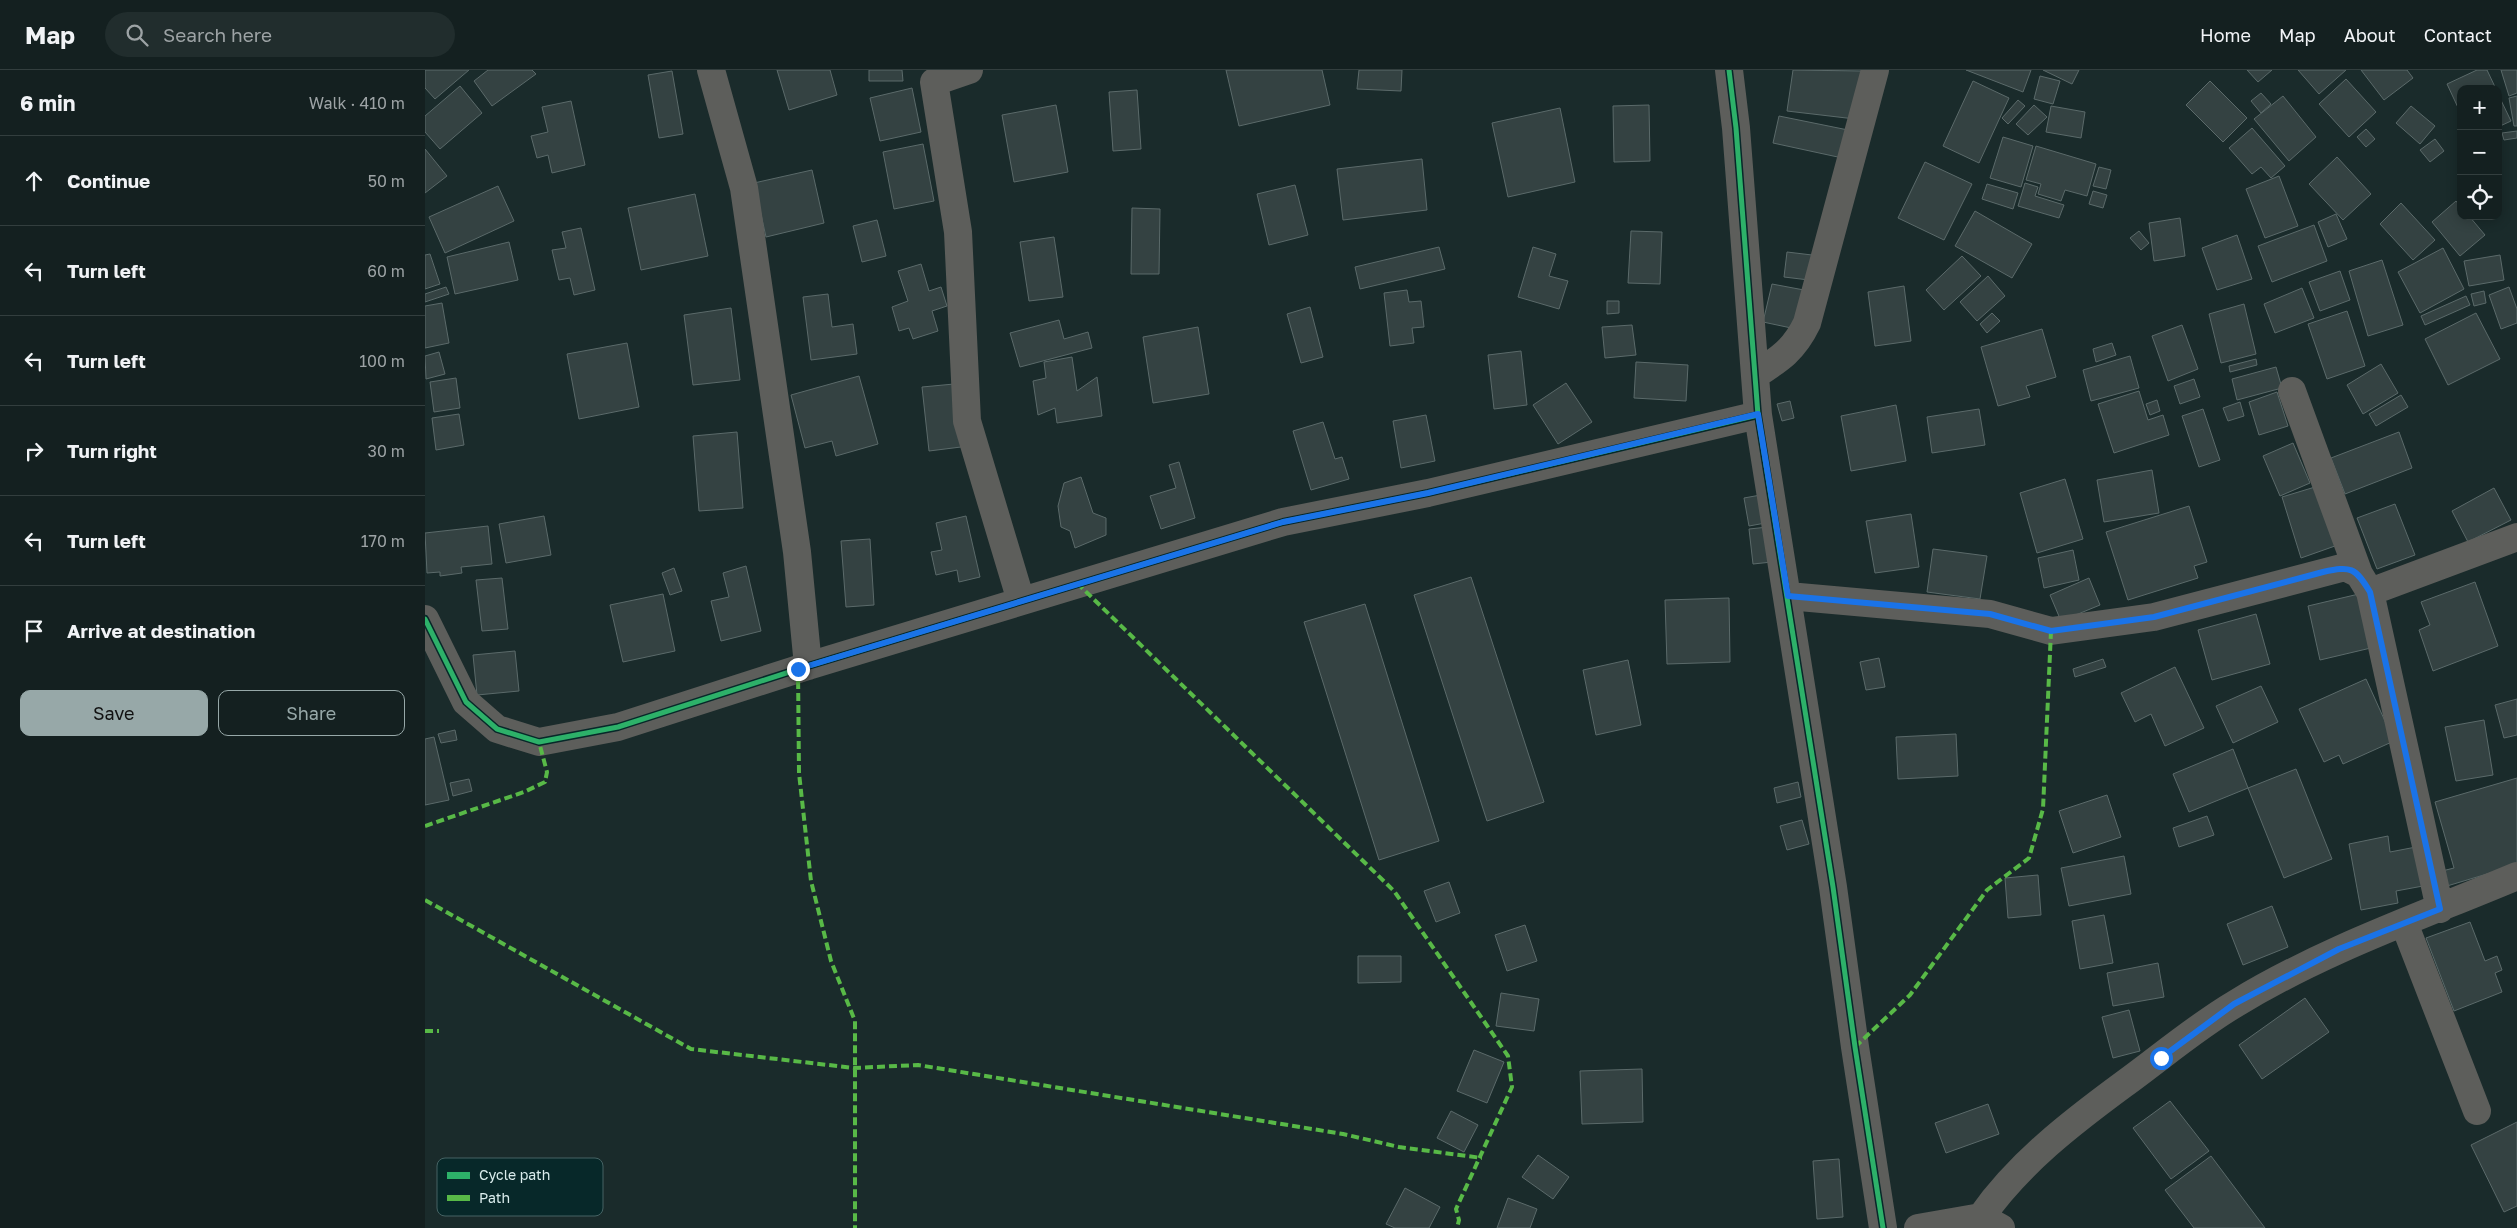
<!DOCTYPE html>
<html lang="en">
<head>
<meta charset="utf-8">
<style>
  :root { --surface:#142020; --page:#212d2d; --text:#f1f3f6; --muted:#9da3a5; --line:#333e3e; --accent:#97a8a8 }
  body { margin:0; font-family:"Golos Text",sans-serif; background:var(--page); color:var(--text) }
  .controls { position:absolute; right:15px; top:15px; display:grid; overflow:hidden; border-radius:10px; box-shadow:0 2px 12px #0003 }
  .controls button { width:45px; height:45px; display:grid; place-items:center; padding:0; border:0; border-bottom:1px solid var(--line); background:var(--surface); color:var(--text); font:25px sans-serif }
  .stop { position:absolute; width:15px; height:15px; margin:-11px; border:4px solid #1a73e8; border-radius:50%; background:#fff }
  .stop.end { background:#1a73e8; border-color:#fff; box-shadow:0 1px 5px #0008 }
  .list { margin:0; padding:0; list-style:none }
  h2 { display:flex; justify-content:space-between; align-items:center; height:65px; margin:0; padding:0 20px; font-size:21px }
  h2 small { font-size:16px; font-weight:400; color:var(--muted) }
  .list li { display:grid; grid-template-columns:32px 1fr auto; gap:15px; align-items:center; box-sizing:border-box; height:90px; padding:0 20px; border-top:1px solid var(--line) }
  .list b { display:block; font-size:19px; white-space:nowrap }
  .list em { font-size:16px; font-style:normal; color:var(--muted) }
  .actions { display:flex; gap:10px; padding:15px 20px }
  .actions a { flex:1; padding:11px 0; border:1px solid var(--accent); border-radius:10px; text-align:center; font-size:18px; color:var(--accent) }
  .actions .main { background:var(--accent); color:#111 }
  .icon { flex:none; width:28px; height:28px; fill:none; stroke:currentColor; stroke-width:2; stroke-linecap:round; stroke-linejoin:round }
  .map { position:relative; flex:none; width:2092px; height:1158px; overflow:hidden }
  header { display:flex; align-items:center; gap:30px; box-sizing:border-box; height:70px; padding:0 25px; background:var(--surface); border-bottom:1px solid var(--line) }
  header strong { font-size:24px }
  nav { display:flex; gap:28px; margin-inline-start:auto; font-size:18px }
  .search { width:350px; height:45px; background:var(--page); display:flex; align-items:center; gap:12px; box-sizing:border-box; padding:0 18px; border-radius:28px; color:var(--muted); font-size:19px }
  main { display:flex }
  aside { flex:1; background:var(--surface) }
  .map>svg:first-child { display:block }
  .building { fill:#344242; stroke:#5b6a6a }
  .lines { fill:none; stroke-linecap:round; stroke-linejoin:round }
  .minor { stroke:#5d5e5b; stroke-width:28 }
  .quiet { stroke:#58b947; stroke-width:4; stroke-dasharray:8 4; stroke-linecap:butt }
  .cycleway-casing { stroke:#072829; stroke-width:8 }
  .cycleway { stroke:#2db169; stroke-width:5 }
  .route { stroke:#1a73e8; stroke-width:6 }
  .key { fill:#072829; stroke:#466364; stroke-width:1 }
  .key-label { font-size:14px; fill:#daecec }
</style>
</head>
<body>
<header>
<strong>Map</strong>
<div class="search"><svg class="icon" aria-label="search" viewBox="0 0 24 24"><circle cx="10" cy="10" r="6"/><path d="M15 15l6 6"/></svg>Search here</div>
<nav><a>Home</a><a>Map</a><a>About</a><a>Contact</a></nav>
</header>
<main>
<aside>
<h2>6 min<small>Walk · 410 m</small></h2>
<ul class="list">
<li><svg class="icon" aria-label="ahead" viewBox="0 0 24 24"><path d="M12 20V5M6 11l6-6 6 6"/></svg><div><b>Continue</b></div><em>50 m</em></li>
<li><svg class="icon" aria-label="left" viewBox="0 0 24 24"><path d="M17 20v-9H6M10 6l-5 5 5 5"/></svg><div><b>Turn left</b></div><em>60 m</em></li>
<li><svg class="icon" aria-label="left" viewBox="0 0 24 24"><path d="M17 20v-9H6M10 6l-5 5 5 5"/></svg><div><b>Turn left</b></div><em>100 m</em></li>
<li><svg class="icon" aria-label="right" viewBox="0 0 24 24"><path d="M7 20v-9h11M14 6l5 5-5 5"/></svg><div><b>Turn right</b></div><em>30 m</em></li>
<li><svg class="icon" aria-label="left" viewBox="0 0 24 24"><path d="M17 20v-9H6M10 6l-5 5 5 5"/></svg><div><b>Turn left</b></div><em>170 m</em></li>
<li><svg class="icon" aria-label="arrive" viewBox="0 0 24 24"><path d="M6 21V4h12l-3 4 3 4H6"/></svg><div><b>Arrive at destination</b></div></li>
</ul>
<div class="actions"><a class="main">Save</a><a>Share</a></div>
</aside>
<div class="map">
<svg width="2092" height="1158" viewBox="0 0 2092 1158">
  <rect width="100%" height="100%" fill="#1a2b2b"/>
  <path class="building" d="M 0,0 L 44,0 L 10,29 L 0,18 Z
    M 63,0 L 107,0 L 111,4 L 67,36 L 49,11 Z
    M 352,0 L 405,0 L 412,25 L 364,40 Z
    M 444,0 L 477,0 L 478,11 L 444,11 Z
    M 801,0 L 897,0 L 905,35 L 814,56 Z
    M 934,0 L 977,0 L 976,21 L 932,19 Z
    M 1368,0 L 1437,1 L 1430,49 L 1362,41 Z
    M 1541,0 L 1606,0 L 1598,22 Z
    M 1618,0 L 1654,0 L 1647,14 Z
    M 1822,0 L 1847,0 L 1833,12 Z
    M 1873,0 L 1921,0 L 1894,24 Z
    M 1936,0 L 1982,0 L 1988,8 L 1959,30 Z
    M 2052,0 L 2062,0 L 2071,19 L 2036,19 L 2036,44 L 2022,14 Z
    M 2076,0 L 2092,0 L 2092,23 L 2084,26 Z
    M 247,1 L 258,64 L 234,68 L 223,5 Z
    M 1615,6 L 1635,11 L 1628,34 L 1609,29 Z
    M 1921,9 L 1951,42 L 1924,67 L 1894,34 Z
    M 1548,11 L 1584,28 L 1554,93 L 1518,76 Z
    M 1785,11 L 1822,48 L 1798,72 L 1761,35 Z
    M 35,16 L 57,43 L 15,79 L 0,62 L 0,46 Z
    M 487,18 L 496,62 L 455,71 L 445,28 Z
    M 712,20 L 716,79 L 688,81 L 684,22 Z
    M 1836,23 L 1846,34 L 1836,43 L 1826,31 Z
    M 2073,24 L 2086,51 L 2073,57 Z
    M 1858,26 L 1891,67 L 1864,91 L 1829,49 Z
    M 2092,26 L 2092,56 L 2089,56 L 2084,28 Z
    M 1593,30 L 1600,36 L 1583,54 L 1577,48 Z
    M 146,31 L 160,95 L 127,103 L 123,85 L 112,88 L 106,66 L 123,62 L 117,37 Z
    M 631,35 L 643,102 L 589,112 L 577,45 Z
    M 1224,35 L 1225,91 L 1189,92 L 1188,36 Z
    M 1609,35 L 1622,47 L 1603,65 L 1591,54 Z
    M 1626,36 L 1660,42 L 1656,68 L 1621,62 Z
    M 1986,36 L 2010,56 L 1995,74 L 1971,53 Z
    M 1135,38 L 1150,112 L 1083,127 L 1067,53 Z
    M 1354,46 L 1428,61 L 1422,89 L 1348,73 Z
    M 1827,58 L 1860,96 L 1846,108 L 1836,97 L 1827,104 L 1804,78 Z
    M 1941,59 L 1950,69 L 1941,77 L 1932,67 Z
    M 2092,61 L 2092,68 L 2079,70 L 2077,63 Z
    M 1578,67 L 1608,76 L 1596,117 L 1565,108 Z
    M 2010,69 L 2019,81 L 2005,92 L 1995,80 Z
    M 498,74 L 509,131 L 469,139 L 458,82 Z
    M 1611,76 L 1671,94 L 1662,126 L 1640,120 L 1636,131 L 1613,124 L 1616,114 L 1601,110 Z
    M 0,79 L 22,106 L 0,123 Z
    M 1912,87 L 1946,124 L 1918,150 L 1884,114 Z
    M 997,89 L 1002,140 L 918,150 L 912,99 Z
    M 1500,92 L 1547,114 L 1519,170 L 1473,148 Z
    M 1674,97 L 1686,100 L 1681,119 L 1668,116 Z
    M 387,100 L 399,153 L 341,167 L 329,113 Z
    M 1854,106 L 1873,156 L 1840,168 L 1821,119 Z
    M 1600,113 L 1613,117 L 1610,126 L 1639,135 L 1634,148 L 1593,136 Z
    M 1562,114 L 1593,123 L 1588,139 L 1557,129 Z
    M 870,115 L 883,165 L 844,175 L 832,124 Z
    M 73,116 L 89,151 L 20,183 L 4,147 Z
    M 1668,121 L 1682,125 L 1678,138 L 1664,134 Z
    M 270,124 L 283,186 L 216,200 L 203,138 Z
    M 2031,131 L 2036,137 L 2036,146 L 2044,146 L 2060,165 L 2035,186 L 2007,152 Z
    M 1976,133 L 2010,170 L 1988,190 L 1955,154 Z
    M 707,138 L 735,139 L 734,204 L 706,204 Z
    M 1550,141 L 1607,174 L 1587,208 L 1530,176 Z
    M 1911,144 L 1922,169 L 1903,177 L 1893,152 Z
    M 1755,148 L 1760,186 L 1729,191 L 1724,153 Z
    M 452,150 L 461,186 L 437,192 L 428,156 Z
    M 1889,155 L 1902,191 L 1847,212 L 1833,176 Z
    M 156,158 L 170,220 L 149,225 L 145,208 L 134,210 L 127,180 L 141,178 L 137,162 Z
    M 1206,161 L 1237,162 L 1235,214 L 1203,213 Z
    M 1714,161 L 1724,173 L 1716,180 L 1705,168 Z
    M 1812,165 L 1827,209 L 1792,220 L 1777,178 Z
    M 629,167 L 638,227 L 604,231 L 595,172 Z
    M 84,172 L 93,210 L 30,224 L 22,187 Z
    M 1014,177 L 1020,199 L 935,219 L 930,197 Z
    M 1108,177 L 1131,184 L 1124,206 L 1143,211 L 1134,239 L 1093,227 Z
    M 2018,178 L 2039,219 L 1995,243 L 1973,202 Z
    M 1362,182 L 1387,185 L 1384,210 L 1359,207 Z
    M 5,184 L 15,214 L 0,219 L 0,185 Z
    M 2075,185 L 2079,210 L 2044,216 L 2039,191 Z
    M 1537,186 L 1556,206 L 1519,240 L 1501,220 Z
    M 1957,190 L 1978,255 L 1943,266 L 1924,201 Z
    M 496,194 L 504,221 L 516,217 L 522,236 L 507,241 L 513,261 L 488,269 L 484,258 L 474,261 L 467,237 L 483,231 L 473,201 Z
    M 1915,201 L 1925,230 L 1895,241 L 1884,212 Z
    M 1563,206 L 1580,226 L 1552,251 L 1535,232 Z
    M 1347,214 L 1379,220 L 1371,259 L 1338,252 Z
    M 1479,216 L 1486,271 L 1450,276 L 1443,222 Z
    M 21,217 L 24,224 L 0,232 L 0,224 Z
    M 2084,217 L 2092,239 L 2092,253 L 2076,259 L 2064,225 Z
    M 1877,218 L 1889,248 L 1850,263 L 1839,234 Z
    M 982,220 L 984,232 L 996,231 L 999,257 L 987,258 L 989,273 L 965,276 L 959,223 Z
    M 2059,221 L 2061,233 L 2049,236 L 2046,224 Z
    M 403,224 L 407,257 L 428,254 L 432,284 L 386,290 L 378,227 Z
    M 2041,226 L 2045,235 L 2000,255 L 1996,246 Z
    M 1182,231 L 1194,231 L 1194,243 L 1182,244 Z
    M 17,233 L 24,273 L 0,278 L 0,236 Z
    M 1819,234 L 1831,284 L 1796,293 L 1784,244 Z
    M 885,237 L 898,287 L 876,293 L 862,244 Z
    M 306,238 L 315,310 L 268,315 L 259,245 Z
    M 1922,241 L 1940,296 L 1902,309 L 1883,254 Z
    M 1567,243 L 1575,251 L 1562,263 L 1555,254 Z
    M 2051,243 L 2075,289 L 2023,315 L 2000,269 Z
    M 634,250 L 639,269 L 663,262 L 667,278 L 595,297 L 585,263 Z
    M 1207,255 L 1211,285 L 1180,288 L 1177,257 Z
    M 1757,255 L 1773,299 L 1743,311 L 1727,266 Z
    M 773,257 L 784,324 L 728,333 L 718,267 Z
    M 1617,259 L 1631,307 L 1601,316 L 1605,327 L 1573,336 L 1556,277 Z
    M 202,273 L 214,337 L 154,349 L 142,284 Z
    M 1687,273 L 1691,285 L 1671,292 L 1668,279 Z
    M 1096,281 L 1102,335 L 1069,339 L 1063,285 Z
    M 14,282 L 20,304 L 1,309 L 0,286 Z
    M 1705,286 L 1714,318 L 1666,331 L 1658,300 Z
    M 647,287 L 652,321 L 672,307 L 677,346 L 632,353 L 630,338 L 613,345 L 608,311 L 621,308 L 619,292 Z
    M 1831,289 L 1832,295 L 1805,302 L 1804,296 Z
    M 1211,292 L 1263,295 L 1261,331 L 1209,328 Z
    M 1956,294 L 1973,323 L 1938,344 L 1922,315 Z
    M 1851,297 L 1857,318 L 1812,330 L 1807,309 Z
    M 434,306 L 453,374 L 411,386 L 407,371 L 380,378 L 366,325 Z
    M 31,308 L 35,338 L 9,342 L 5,312 Z
    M 1769,309 L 1775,327 L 1755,334 L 1749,316 Z
    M 1141,313 L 1167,352 L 1133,374 L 1108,335 Z
    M 529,314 L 536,377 L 504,381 L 497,317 Z
    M 1714,321 L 1723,350 L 1738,345 L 1744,365 L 1689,383 L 1673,334 Z
    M 1852,322 L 1863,356 L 1834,365 L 1824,332 Z
    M 1976,325 L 1983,337 L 1951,356 L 1944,344 Z
    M 1732,330 L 1735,341 L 1725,345 L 1721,334 Z
    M 1365,331 L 1369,348 L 1357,351 L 1352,334 Z
    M 1815,332 L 1819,346 L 1803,351 L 1798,338 Z
    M 1471,335 L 1481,391 L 1426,401 L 1416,346 Z
    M 1554,339 L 1560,375 L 1507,383 L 1502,347 Z
    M 1778,339 L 1795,390 L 1774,397 L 1757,346 Z
    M 34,344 L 39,375 L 11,380 L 7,348 Z
    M 1001,345 L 1010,391 L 976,398 L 968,351 Z
    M 898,352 L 910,389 L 917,387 L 924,409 L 886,420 L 868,361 Z
    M 312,362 L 318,438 L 274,441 L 268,366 Z
    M 1974,362 L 1987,398 L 1920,424 L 1906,388 Z
    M 1868,373 L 1885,413 L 1855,426 L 1838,386 Z
    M 754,392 L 770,448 L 736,459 L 725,426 L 751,418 L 744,395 Z
    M 1727,400 L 1734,443 L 1679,452 L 1672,410 Z
    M 656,407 L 668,443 L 681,448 L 681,465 L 650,478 L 645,461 L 636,457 L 633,436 L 639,413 Z
    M 1640,409 L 1658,469 L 1612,483 L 1595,423 Z
    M 1890,417 L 1910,476 L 1876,488 L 1857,427 Z
    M 2069,418 L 2086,450 L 2043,472 L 2027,441 Z
    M 1341,424 L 1346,452 L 1324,456 L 1319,428 Z
    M 1970,434 L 1990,485 L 1952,499 L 1932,448 Z
    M 1764,436 L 1782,492 L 1769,496 L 1773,508 L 1703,530 L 1681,462 Z
    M 1486,444 L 1494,497 L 1450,503 L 1441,451 Z
    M 119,446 L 126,485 L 81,493 L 74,454 Z
    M 541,446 L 555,507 L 534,512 L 532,500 L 511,505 L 506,482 L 517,480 L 511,453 Z
    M 63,456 L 67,494 L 36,497 L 37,503 L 15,506 L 15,502 L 2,503 L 0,463 Z
    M 1343,457 L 1347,492 L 1328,494 L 1324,459 Z
    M 445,469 L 449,535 L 421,537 L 416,471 Z
    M 1508,479 L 1562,486 L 1555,529 L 1502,522 Z
    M 1648,480 L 1654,510 L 1619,518 L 1613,488 Z
    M 321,496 L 336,561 L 296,571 L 286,531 L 304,527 L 298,503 Z
    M 249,498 L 257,521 L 245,525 L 237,503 Z
    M 1046,507 L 1119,732 L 1062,751 L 989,525 Z
    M 77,508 L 83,559 L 57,561 L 51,510 Z
    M 1664,508 L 1675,535 L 1636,551 L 1625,525 Z
    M 2050,512 L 2073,576 L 2008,601 L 1994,560 L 2005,555 L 1996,532 Z
    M 1938,523 L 1950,577 L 1895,590 L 1883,536 Z
    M 238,524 L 250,581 L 198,592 L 185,535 Z
    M 1304,528 L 1305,592 L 1242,594 L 1240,530 Z
    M 940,534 L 1014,771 L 954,790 L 879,552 Z
    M 1831,544 L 1845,594 L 1787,610 L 1773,560 Z
    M 90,581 L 94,621 L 52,625 L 48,585 Z
    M 1454,588 L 1460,617 L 1441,620 L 1435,592 Z
    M 1678,589 L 1681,597 L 1650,607 L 1648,599 Z
    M 1203,590 L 1216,655 L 1171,665 L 1158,600 Z
    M 1750,597 L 1779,658 L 1740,676 L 1726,644 L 1710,652 L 1696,623 Z
    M 1941,609 L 1969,671 L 1918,694 L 1914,685 L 1899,692 L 1874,639 Z
    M 1836,616 L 1853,652 L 1808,673 L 1791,636 Z
    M 2092,629 L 2092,665 L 2079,668 L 2070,635 Z
    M 2059,650 L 2068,705 L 2031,711 L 2020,657 Z
    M 30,660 L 32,670 L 16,673 L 13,664 Z
    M 1531,664 L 1533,706 L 1473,709 L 1471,667 Z
    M 9,667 L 24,730 L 0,735 L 0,669 Z
    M 1808,679 L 1823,718 L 1764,742 L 1748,704 Z
    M 1871,699 L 1907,789 L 1859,808 L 1823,718 Z
    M 2092,708 L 2092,795 L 2022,816 L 2017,801 L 2029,798 L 2010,732 Z
    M 44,709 L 47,721 L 28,726 L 25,713 Z
    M 1373,712 L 1376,727 L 1352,733 L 1349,718 Z
    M 1682,725 L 1696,767 L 1648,783 L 1634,741 Z
    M 1782,746 L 1789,765 L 1754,777 L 1748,758 Z
    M 1377,750 L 1384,774 L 1362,780 L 1355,756 Z
    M 1963,766 L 1965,782 L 1991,777 L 1998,816 L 1971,821 L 1973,833 L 1936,840 L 1924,774 Z
    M 1699,786 L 1706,824 L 1644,836 L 1636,798 Z
    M 1613,805 L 1616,845 L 1583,848 L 1580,808 Z
    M 1024,812 L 1035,843 L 1011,852 L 999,821 Z
    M 1847,836 L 1863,877 L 1818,895 L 1802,854 Z
    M 1679,845 L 1688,893 L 1655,899 L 1647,851 Z
    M 2045,852 L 2060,891 L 2072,886 L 2077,900 L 2070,903 L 2077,922 L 2029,941 L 2001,868 Z
    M 1100,855 L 1112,891 L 1082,901 L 1070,865 Z
    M 933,886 L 976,886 L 976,912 L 933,913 Z
    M 1733,893 L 1739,927 L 1688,936 L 1682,903 Z
    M 1076,923 L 1114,929 L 1109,961 L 1071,956 Z
    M 1880,928 L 1904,962 L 1837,1009 L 1814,975 Z
    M 1704,940 L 1715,981 L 1688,988 L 1677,947 Z
    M 1049,980 L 1079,992 L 1062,1033 L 1032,1021 Z
    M 1217,999 L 1218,1052 L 1157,1054 L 1155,1001 Z
    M 1745,1031 L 1784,1081 L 1746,1109 L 1708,1058 Z
    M 1563,1034 L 1574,1064 L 1521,1083 L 1510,1053 Z
    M 1026,1041 L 1053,1055 L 1039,1082 L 1012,1068 Z
    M 2092,1052 L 2092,1136 L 2079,1142 L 2046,1075 Z
    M 1113,1085 L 1144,1107 L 1128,1129 L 1097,1107 Z
    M 1786,1086 L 1840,1158 L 1769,1158 L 1740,1120 Z
    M 1414,1089 L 1418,1147 L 1392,1149 L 1388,1091 Z
    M 980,1118 L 1015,1137 L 1004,1158 L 970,1158 L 961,1154 Z
    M 1083,1128 L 1112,1139 L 1105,1158 L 1072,1158 Z"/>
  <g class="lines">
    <path class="minor" d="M 286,0 L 319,118 L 372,482 L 383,596
      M 544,0 L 509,12 L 533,162 L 542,351 L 596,531
      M 1304,0 L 1311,58 L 1333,345 L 1408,817 L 1430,977 L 1458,1158
      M 1330,305 C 1355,289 1369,280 1382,253 L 1450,0
      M 1867,321 L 1934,504
      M 1945,522 L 2015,839
      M 1363,526 L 1565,544 L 1626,561 L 1729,547 L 1920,497 L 1934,504 L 1945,522 L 2092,467
      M 0,549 L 41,632 L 72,659 L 114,672 L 193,657 L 383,596 L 858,452 L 1003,423 L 1333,345
      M 1979,853 L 2052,1041
      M 1493,1158 L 1556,1147
      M 1576,1158 L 1556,1147 C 1594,1093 1646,1053 1699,1014 C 1735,988 1771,957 1810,934 C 1898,880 1997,846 2092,806"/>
    <path class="quiet" d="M 652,513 L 969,821 L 1083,986 L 1087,1017 L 1031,1139 L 1034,1150 L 1032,1158
      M 373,599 L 374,703 L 386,811 L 406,891 L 430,951 L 430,1158
      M 0,756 L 99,722 L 120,712 L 122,702 L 114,672
      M 0,830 L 266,979 L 429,998 L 493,995 L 918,1064 L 974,1077 L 1057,1088
      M 0,961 L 14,961
      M 1430,977 L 1485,925 L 1562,820 L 1604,788 L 1618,739 L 1626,561"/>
    <g class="cycleway-casing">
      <path id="cycleway" d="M 1304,0 L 1311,58 L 1333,345 L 1408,817 L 1430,977 L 1458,1158
        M 0,549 L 41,632 L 72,659 L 114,672 L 193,657 L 383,596 L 858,452 L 1003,423 L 1333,345"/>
    </g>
    <use href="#cycleway" class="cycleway"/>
  </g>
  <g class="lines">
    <path class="route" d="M 373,599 L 858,452 L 1003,423 L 1333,344 L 1363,526 L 1565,544 L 1626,561 L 1729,547 L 1898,502 C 1926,496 1930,497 1945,522 L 2015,839 L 1914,879 L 1809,934 L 1736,988"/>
  </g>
  <rect x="12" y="1088" width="166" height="58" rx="8" class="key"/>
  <rect x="22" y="1102" width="23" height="7" fill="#2db169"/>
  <rect x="22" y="1125" width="23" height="6" fill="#58b947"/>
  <g class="key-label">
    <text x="54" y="1110">Cycle path</text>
    <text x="54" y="1133">Path</text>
  </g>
</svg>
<div class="controls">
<button>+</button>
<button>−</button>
<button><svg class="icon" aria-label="locate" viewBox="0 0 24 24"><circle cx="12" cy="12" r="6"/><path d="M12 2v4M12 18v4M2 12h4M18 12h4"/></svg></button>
</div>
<div class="stop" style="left:1736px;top:988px"></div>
<div class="stop end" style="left:373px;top:599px"></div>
</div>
</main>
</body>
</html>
